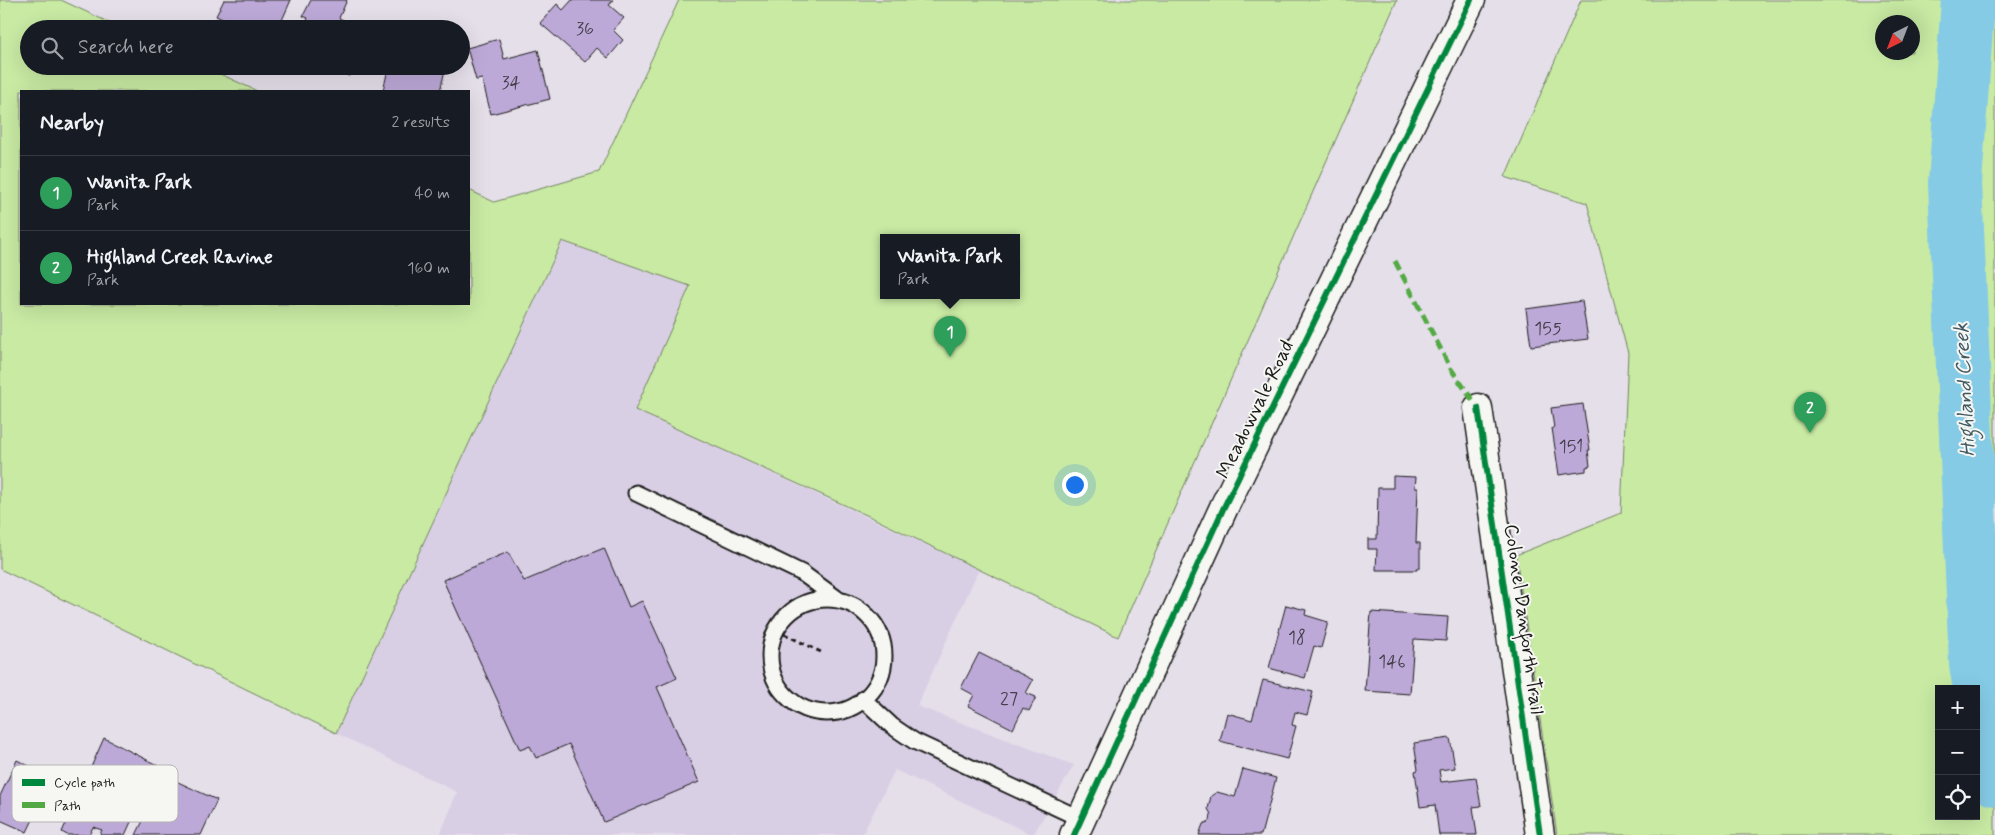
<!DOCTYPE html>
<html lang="en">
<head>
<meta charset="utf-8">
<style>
  :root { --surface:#171b24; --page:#20242c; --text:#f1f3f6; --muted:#9ea1a6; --line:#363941; --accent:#d1495b }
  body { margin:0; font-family:Mynerve,sans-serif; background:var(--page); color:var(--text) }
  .controls { position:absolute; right:15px; bottom:15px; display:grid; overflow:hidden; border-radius:0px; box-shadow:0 5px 20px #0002 }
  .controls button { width:45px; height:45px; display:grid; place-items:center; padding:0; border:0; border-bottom:1px solid var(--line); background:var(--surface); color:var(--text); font:25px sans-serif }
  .compass { position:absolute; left:1875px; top:15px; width:45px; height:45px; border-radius:50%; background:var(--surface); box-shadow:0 5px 20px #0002; rotate:222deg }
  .you { position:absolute; left:1074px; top:484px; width:18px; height:18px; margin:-12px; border:4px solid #fff; border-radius:50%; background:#1a73e8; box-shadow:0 0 0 8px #1a73e833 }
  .badge { display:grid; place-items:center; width:32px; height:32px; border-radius:50%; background:var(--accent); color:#fff; font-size:16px; font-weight:700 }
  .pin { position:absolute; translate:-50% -41px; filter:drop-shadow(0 1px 2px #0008) }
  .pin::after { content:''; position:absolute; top:26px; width:18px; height:15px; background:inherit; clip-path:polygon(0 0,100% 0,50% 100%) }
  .popup { position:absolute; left:880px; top:234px; width:140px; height:65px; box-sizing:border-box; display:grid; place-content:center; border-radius:0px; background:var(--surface); filter:drop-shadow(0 1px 4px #0005); font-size:16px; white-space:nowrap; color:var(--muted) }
  .popup b { font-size:19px; color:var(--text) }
  .popup::after { content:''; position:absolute; left:50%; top:100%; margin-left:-10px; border:10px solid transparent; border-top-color:var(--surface) }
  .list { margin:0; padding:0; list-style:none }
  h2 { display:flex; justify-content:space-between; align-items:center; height:65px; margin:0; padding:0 20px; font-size:21px }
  h2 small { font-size:16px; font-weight:400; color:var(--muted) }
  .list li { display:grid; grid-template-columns:32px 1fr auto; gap:15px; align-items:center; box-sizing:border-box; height:75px; padding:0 20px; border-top:1px solid var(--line) }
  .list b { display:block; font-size:19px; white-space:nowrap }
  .list p { margin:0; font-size:16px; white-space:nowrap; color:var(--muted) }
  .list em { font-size:16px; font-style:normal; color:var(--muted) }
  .icon { flex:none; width:28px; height:28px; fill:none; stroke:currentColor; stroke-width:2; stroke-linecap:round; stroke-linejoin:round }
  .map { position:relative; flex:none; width:1995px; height:835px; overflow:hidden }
  .search { position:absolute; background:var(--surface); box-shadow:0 5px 20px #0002; left:20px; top:20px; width:450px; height:55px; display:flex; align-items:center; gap:12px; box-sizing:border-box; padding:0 18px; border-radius:28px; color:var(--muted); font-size:19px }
  .panel { position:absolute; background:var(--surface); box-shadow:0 5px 20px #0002; left:20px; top:90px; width:450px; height:215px; border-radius:0px }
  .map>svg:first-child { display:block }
  .built { fill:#d9cfe5 }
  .green { fill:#c8eaa3; stroke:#728360; fill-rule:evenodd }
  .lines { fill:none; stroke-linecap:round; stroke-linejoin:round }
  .river { stroke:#85cbe6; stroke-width:54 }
  .building { fill:#bda9d8; stroke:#1c1c1c }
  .lane-casing { stroke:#1c1c1c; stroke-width:19 }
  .street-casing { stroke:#1c1c1c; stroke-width:31 }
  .secondary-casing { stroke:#1c1c1c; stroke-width:31 }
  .path { stroke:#1c1c1c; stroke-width:3; stroke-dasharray:5 4; stroke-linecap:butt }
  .lane { stroke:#f6f6f2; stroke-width:15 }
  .street { stroke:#f6f6f2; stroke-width:28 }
  .secondary { stroke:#f6f6f2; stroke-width:28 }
  .quiet { stroke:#52a943; stroke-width:5; stroke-dasharray:10 5; stroke-linecap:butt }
  .cycleway-casing { stroke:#f6f6f2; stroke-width:9 }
  .cycleway { stroke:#00873e; stroke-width:6 }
  .labels { text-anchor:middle; stroke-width:4; stroke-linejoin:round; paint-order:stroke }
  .number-label { font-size:18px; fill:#443f4b }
  .street-label { font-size:20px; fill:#1c1c1c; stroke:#f6f6f2 }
  .water-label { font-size:21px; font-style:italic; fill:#415963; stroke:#f6f6f2 }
  .key { fill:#f6f6f2; stroke:#b5b5b2; stroke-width:1 }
  .key-label { font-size:14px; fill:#1c1c1c }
</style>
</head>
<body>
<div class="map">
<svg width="1995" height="835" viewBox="0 0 1995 835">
  <rect width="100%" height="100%" fill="#e5dfea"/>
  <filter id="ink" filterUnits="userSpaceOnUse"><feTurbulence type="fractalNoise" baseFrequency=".02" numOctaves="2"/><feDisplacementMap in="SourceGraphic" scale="10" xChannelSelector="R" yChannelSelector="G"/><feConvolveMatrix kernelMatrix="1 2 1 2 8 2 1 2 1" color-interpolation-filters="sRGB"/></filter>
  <g filter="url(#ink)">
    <path class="built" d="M 562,241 L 690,286 L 636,410 L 979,569 L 917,706 L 1074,765 L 1033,835 L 895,770 L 862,835 L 743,835 L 733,831 L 731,835 L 440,835 L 457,792 L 336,733 Z"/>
    <path class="green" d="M 0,0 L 61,0 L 123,29 L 29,29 L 29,66 L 203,66 L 257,91 L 21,91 L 21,304 L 469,304 L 469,190 L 494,202 L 599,172 L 679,0 L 1397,0 L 1118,637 L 873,518 L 635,410 L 690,286 L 562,241 L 336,733 L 0,569 ZM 884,238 L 1016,238 L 1016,296 L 884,296 Z
      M 1581,0 L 1995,0 L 1995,835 L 1557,835 L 1516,555 L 1621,513 L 1628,353 L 1587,203 L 1505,177 ZM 1882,22 L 1912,22 L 1912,52 L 1882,52 ZM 1939,689 L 1976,689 L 1976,816 L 1939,816 Z"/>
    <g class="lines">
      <path class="river" d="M 1968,0 L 1955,183 L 1976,664 L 1995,779"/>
    </g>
    <path class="building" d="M 224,0 L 291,0 L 278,29 L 244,29 L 216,16 Z
      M 311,0 L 347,0 L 339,18 L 363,29 L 303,29 L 308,18 L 303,16 Z
      M 572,0 L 613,0 L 609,5 L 624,18 L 613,30 L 623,40 L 608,58 L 597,48 L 585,62 L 540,23 L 557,4 L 563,10 Z
      M 499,39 L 504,59 L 538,50 L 550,99 L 491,114 L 482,79 L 476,80 L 467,48 Z
      M 327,66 L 354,66 L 349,76 Z
      M 377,66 L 446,66 L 440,91 L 383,91 L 388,69 Z
      M 1582,301 L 1588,339 L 1531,346 L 1526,309 Z
      M 1583,404 L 1590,450 L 1588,450 L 1590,466 L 1586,467 L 1586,471 L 1559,475 L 1552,428 L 1554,428 L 1551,408 Z
      M 1393,476 L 1416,477 L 1415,488 L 1418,488 L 1416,543 L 1420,543 L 1420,568 L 1417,568 L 1417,570 L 1376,570 L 1377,549 L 1368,549 L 1368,539 L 1377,539 L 1378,488 L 1393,488 Z
      M 604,548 L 629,607 L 642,601 L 677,678 L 657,687 L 699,782 L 604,822 L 569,744 L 536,758 L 530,746 L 520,750 L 443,580 L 508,552 L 524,581 Z
      M 1286,605 L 1306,610 L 1305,615 L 1328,622 L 1321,648 L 1314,646 L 1305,678 L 1269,668 Z
      M 1371,612 L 1448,617 L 1446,641 L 1414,639 L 1410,694 L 1365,691 Z
      M 979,653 L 1033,680 L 1026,693 L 1036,697 L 1029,711 L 1023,708 L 1013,729 L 968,706 L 974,695 L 961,688 Z
      M 1263,680 L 1313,692 L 1307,715 L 1295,712 L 1292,725 L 1296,726 L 1287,759 L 1220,741 L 1227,713 L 1252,720 Z
      M 104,738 L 157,765 L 125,835 L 103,835 L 100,834 L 102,830 L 93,827 L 89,835 L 67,835 L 62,832 Z
      M 1450,738 L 1455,768 L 1439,770 L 1441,782 L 1476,778 L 1481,806 L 1473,807 L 1477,835 L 1439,835 L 1435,805 L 1420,807 L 1415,771 L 1418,770 L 1414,743 Z
      M 17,760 L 53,778 L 27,832 L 0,820 L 0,796 Z
      M 1243,769 L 1276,778 L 1261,835 L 1199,835 L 1203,824 L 1210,821 L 1211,814 L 1208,809 L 1211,796 L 1217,792 L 1235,797 Z
      M 165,776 L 217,800 L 201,835 L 136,835 Z"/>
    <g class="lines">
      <g class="lane-casing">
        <path id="lane" d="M 636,493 L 802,573 L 839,600
          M770 656a57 57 0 1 1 114 0a57 57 0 1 1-114 0Z
          M 863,699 L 892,726 L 914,741 L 1081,819"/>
      </g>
      <g class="street-casing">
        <path id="street" d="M 1478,408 L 1540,835"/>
      </g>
      <g class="secondary-casing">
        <path id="secondary" d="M 1074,835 L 1224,507 L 1471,0"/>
      </g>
      <path class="path" d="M 776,630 L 823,653"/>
      <use href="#lane" class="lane"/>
      <use href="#street" class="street"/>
      <use href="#secondary" class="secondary"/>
      <path class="quiet" d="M 1395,261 L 1451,369 L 1478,408"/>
      <g class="cycleway-casing">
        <path id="cycleway" d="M 1478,408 L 1540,835
          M 1074,835 L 1224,507 L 1471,0"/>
      </g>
      <use href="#cycleway" class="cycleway"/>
    </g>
  </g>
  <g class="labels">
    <g class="number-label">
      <text x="585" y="34">36</text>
      <text x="511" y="88">34</text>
      <text x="1548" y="334">155</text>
      <text x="1571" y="452">151</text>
      <text x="1297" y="643">18</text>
      <text x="1392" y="667">146</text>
      <text x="1009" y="704">27</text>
    </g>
    <g class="street-label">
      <text transform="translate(1254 409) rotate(-64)" y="7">Meadowvale Road</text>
      <text transform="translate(1525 619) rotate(82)" y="7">Colonel Danforth Trail</text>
    </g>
    <g class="water-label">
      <text transform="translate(1964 390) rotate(-93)" y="7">Highland Creek</text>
    </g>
  </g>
  <rect x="12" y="765" width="166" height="57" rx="8" class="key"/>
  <rect x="22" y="779" width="23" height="7" fill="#00873e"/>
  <rect x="22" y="802" width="23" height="6" fill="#52a943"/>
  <g class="key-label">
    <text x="54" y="787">Cycle path</text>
    <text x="54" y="810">Path</text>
  </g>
</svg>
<div class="controls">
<button>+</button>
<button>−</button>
<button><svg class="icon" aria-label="locate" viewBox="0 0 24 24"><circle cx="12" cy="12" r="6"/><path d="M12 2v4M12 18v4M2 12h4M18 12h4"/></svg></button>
</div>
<svg class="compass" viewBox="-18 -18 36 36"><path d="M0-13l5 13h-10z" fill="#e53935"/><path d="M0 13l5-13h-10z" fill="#9ea1a6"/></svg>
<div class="you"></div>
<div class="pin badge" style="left:950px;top:357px;background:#2e9e5b">1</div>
<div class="popup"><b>Wanita Park</b>Park</div>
<div class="pin badge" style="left:1810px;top:433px;background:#2e9e5b">2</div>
<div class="search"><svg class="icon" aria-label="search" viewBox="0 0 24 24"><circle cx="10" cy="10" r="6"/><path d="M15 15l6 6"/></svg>Search here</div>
<section class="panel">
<h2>Nearby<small>2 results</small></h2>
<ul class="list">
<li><span class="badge" style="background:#2e9e5b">1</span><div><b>Wanita Park</b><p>Park</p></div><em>40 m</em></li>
<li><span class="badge" style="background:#2e9e5b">2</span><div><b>Highland Creek Ravine</b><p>Park</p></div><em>160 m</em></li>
</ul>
</section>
</div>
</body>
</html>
